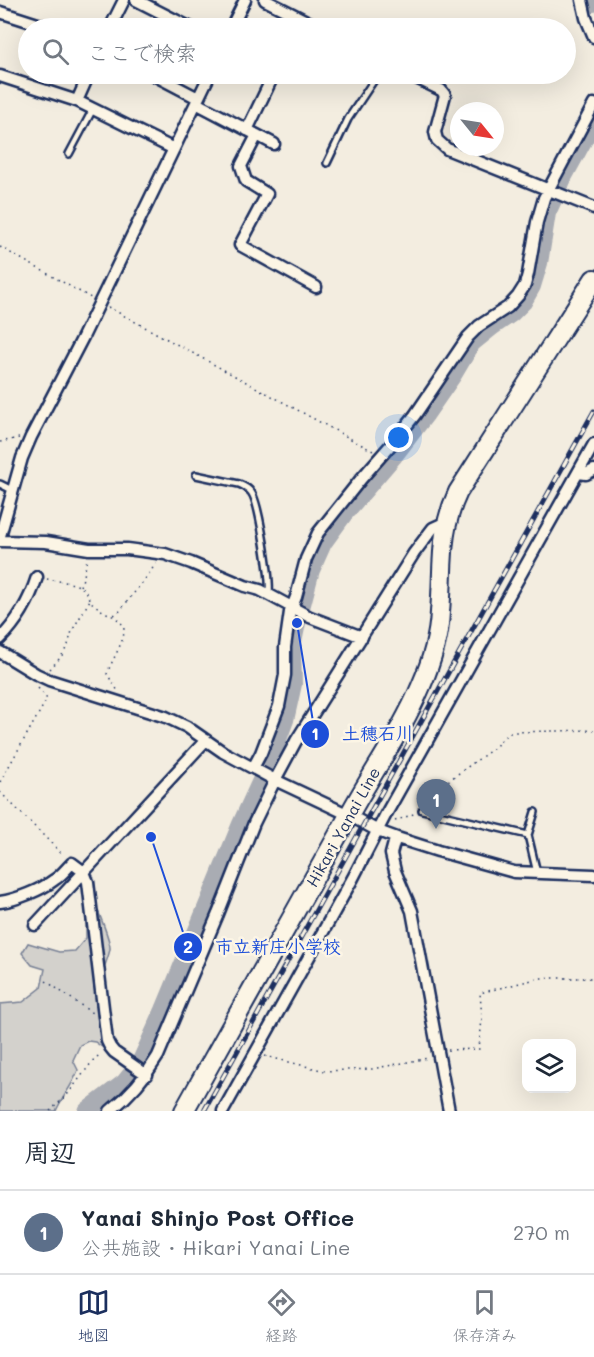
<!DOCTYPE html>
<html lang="ja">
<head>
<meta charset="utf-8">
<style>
  :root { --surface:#fff; --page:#f2f2f3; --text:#1f2937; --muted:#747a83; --line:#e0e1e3; --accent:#1b2f5e }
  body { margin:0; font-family:Mali,"Klee One",sans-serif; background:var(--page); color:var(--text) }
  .controls { position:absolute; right:18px; bottom:18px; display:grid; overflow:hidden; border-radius:12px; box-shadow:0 6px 24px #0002 }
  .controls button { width:54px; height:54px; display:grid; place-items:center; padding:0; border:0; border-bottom:2px solid var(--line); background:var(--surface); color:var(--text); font:30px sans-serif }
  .compass { position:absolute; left:450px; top:102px; width:54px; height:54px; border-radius:50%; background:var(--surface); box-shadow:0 6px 24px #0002; rotate:120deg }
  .you { position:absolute; left:399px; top:438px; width:21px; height:21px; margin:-15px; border:4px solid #fff; border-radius:50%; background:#1a73e8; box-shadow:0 0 0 9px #1a73e833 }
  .badge { display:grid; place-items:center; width:39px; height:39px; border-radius:50%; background:var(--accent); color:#fff; font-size:20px; font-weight:700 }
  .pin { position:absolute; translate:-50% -50px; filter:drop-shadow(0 2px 3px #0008) }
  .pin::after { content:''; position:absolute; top:32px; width:21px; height:18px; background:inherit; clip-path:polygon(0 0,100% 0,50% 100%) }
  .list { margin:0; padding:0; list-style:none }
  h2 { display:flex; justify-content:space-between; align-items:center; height:78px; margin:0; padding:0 24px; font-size:26px }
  h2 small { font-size:20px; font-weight:400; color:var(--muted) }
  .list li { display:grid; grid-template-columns:39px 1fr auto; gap:18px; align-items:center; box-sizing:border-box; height:84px; padding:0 24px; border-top:2px solid var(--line) }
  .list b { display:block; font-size:22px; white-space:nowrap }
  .list p { margin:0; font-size:20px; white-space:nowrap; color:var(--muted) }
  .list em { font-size:20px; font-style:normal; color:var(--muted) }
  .icon { flex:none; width:33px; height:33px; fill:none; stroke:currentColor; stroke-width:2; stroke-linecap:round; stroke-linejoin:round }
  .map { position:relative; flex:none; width:594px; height:1111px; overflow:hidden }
  .search { position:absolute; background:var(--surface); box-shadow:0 6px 24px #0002; left:18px; right:18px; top:18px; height:66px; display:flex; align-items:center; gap:15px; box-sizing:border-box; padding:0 21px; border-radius:33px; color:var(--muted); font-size:22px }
  .sheet { height:162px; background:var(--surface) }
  nav { display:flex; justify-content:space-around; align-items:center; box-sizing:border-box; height:84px; border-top:2px solid var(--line); background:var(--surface); font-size:16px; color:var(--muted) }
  nav a { display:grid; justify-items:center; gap:3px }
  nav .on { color:var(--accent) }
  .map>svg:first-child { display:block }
  .green { fill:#d3d1cc; stroke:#778095; stroke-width:1.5 }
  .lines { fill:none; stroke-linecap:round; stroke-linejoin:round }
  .river { stroke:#a9acb3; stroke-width:18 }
  .lane-casing { stroke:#1b2f5e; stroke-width:10 }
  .street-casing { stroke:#1b2f5e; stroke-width:15 }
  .primary-casing { stroke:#1b2f5e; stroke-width:22 }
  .path { stroke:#1b2f5e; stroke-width:1.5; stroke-dasharray:1.5 4.5; stroke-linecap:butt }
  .lane { stroke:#fcf5e5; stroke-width:5 }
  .street { stroke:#fcf5e5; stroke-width:10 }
  .primary { stroke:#fcf5e5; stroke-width:18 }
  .rail-casing { stroke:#1b2f5e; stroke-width:5 }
  .rail { stroke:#fcf5e5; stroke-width:3; stroke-dasharray:9; stroke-linecap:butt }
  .labels { text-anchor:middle; stroke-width:5; stroke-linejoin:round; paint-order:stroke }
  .street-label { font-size:16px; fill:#1b2f5e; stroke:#fcf5e5 }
  .leader { fill:none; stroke:#1d4ed8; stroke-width:2 }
  .callout-dot { fill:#1d4ed8; stroke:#fcf5e5; stroke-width:2 }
  .mark-label { font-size:18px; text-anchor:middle; font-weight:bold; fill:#fff }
  .callout-label { font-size:18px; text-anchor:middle; font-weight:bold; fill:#1d4ed8; stroke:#fcf5e5; stroke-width:5; stroke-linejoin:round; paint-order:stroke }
</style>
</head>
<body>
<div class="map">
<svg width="594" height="1111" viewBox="0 0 594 1111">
  <rect width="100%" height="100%" fill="#f3ede0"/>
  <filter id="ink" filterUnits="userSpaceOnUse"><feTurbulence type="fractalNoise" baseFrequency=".0167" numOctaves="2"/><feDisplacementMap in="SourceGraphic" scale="12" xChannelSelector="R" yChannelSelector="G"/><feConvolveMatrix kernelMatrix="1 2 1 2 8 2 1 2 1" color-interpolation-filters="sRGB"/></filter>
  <g filter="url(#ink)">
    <path class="green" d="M 93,901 C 97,907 111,942 110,949 C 109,956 105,964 103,971 C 94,997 92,1016 107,1041 L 102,1047 L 95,1042 L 88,1041 L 80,1045 L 73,1060 L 78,1070 C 73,1085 62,1097 56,1111 L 0,1111 L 0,1004 L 23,1002 L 41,988 L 45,969 L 32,965 L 22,953 L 28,943 L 59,952 L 75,951 L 86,938 L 86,910 Z"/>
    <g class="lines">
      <path class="river" d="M 594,0 L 594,3
        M 87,1111 L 124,1083 L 140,1063 L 164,1010 L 241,824 L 270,761 L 285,720 L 293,684 L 292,647 L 297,623 L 311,570 L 323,543 L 344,514 L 393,457 L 426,414 L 453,375 L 472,343 L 493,326 L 512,313 L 523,302 L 532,286 L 539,263 L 547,213 L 564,176 L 594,121"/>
      <g class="lane-casing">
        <path id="lane" d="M 69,154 L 93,109
          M 327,163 L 348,119 L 378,74
          M 196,475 L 239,484 C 244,486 248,488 251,492 C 259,501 271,580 269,594
          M 0,484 L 12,490
          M 422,810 L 528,835 L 537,873
          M 528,835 L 535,812"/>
      </g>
      <g class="street-casing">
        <path id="street" d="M 136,0 L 191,28
          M 265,0 L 320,28
          M 582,0 L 586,18 L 594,37
          M 0,12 L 50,28
          M 110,28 L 124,0
          M 231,28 L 245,0
          M 152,74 L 198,98
          M 408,74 L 441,90 L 445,95 L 435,132 L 437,140 L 447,149 L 594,208
          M 0,76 L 77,101 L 174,149
          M 77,101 L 89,74
          M 196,103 L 274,144
          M 247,130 L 274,74
          M 257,135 L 241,166 L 246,181 L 267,194 L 240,245 L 316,287
          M 579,473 L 586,474 L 594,470
          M 0,536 L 22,458 L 31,437 L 83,337 L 210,74
          M 0,541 L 46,542 L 89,549 L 127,549 L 165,554 L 191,563 L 245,586 L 260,590 L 310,617 L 362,637
          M 0,639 C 17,622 30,599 37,577
          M 0,652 L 36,674 L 49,680 L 166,717 L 187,727 L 223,752 L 275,780 L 349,815 L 378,831 L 397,838 L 438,851 L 514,872 L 594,875
          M 253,768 L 261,753 L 279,706 L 285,675 L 285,647 L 290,612 L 296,597 L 306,559 L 318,533 L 361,479 L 396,439 L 415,415 L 468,337 L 479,326 L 508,307 L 518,296 L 525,285 L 528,274 L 537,222 L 544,198 L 594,104
          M 397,838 L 394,843 L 391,854 L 395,871 L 412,911 L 449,1111
          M 0,902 C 16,900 41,890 54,880 C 61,876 66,869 72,863 L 84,872 L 88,882 L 107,1041 L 110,1047 L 114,1052 L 147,1075
          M 35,925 L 206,740
          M 110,1111 C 130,1095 145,1078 158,1056 L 218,914 L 254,823 L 275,780 L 296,741 L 414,553 L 433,528 L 446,522
          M 223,1111 L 353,878 L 386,814 L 594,444"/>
      </g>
      <g class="primary-casing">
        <path id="primary" d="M 184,1111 C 239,1013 294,915 348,817 C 371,774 402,731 421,686 C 431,663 439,637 440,612 C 444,567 438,534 458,492 L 594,279"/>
      </g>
      <path class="path" d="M 0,247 L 91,298
        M 108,307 L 373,451
        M 0,442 L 19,438
        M 47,579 C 57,581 70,582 79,586 C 86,589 86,595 90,600 C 91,603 98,607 100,609 C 108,615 123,618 124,630 C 125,640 111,662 107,674 L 118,691
        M 80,586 L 84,576 L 87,559
        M 114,615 L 119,612 L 149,574 L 156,563
        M 50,669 L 61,657 L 68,645 L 72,631 L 90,600
        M 0,782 L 47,699 L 38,688
        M 0,792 L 63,855
        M 428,803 L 448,781 L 494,748 L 507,734 L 514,732 L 594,730
        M 395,821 L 416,813
        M 46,981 L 92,1013
        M 448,1050 L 479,1049 L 482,1019 L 480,993 L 540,978 L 594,978
        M 265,1056 L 325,1071 L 372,1069 L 428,1058
        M 50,1111 L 67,1095 L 95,1058 L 102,1054"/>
      <use href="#lane" class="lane"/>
      <use href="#street" class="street"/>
      <use href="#primary" class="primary"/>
      <g class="rail-casing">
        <path id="rail" d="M 204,1111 L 594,411"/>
      </g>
      <use href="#rail" class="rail"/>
    </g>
  </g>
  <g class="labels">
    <g class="street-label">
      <text transform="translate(343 827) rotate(-61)" y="6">Hikari Yanai Line</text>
    </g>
  </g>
  <path class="leader" d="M297 623L315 734M151 837L188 947"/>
  <g class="callout-dot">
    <circle cx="297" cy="623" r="6"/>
    <circle cx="151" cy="837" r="6"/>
    <circle cx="315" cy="734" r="15"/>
    <circle cx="188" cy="947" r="15"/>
  </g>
  <g class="mark-label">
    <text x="315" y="740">1</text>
    <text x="188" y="953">2</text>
  </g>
  <g class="callout-label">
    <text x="378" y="740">土穂石川</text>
    <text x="278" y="953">市立新庄小学校</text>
  </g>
</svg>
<div class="controls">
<button><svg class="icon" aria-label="layers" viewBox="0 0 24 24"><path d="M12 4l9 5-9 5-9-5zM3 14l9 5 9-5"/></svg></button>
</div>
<svg class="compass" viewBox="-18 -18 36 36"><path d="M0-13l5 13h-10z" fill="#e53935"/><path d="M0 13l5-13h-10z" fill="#747a83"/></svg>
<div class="you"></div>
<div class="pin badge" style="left:436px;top:829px;background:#5c6f8a">1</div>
<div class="search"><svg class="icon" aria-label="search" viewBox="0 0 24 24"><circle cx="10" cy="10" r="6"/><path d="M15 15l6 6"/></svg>ここで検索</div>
</div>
<section class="sheet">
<h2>周辺<small></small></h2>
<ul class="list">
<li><span class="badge" style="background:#5c6f8a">1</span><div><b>Yanai Shinjo Post Office</b><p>公共施設 · Hikari Yanai Line</p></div><em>270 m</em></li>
</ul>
</section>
<nav>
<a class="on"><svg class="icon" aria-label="map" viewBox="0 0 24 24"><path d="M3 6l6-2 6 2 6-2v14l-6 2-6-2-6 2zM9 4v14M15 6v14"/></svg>地図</a>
<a><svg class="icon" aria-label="directions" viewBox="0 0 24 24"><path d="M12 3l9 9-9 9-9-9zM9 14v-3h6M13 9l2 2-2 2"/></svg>経路</a>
<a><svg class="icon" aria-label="saved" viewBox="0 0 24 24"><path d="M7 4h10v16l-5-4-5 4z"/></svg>保存済み</a>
</nav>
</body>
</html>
